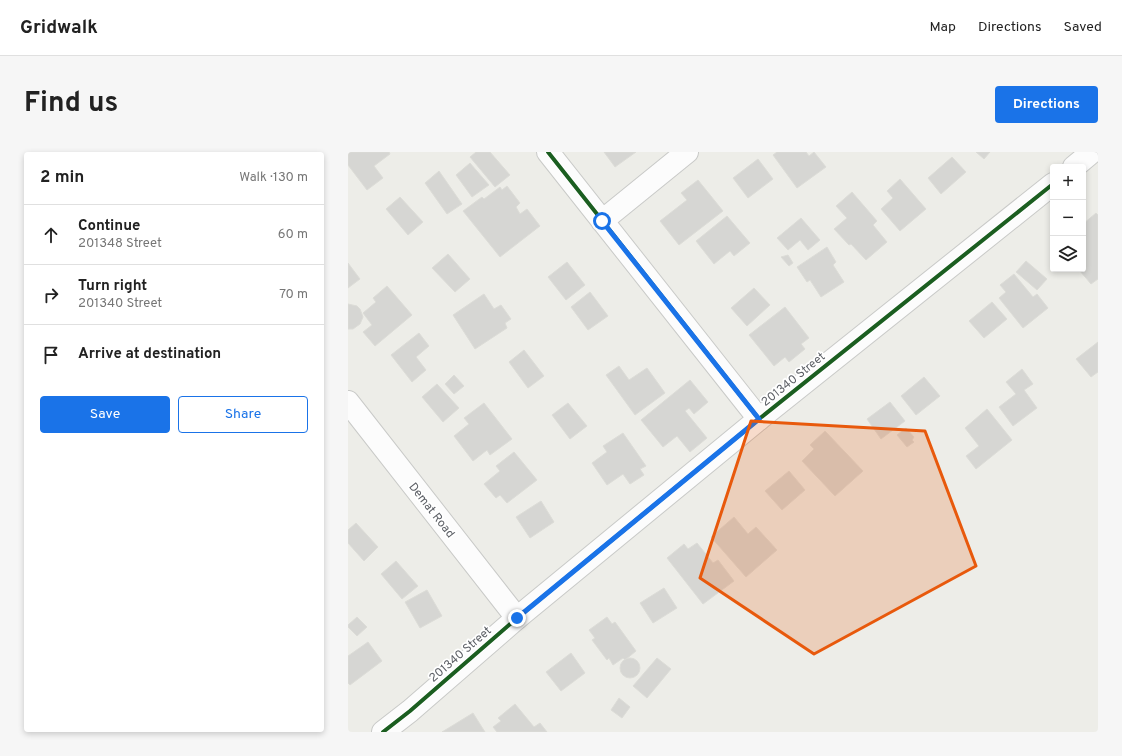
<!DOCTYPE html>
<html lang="en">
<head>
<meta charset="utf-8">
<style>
  :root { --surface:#fff; --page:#f6f6f6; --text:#222; --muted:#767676; --line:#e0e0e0; --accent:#1a73e8 }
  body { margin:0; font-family:Overpass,sans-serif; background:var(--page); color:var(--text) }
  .controls { position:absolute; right:12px; top:12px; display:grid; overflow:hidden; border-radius:4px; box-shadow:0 2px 6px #0003 }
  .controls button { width:36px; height:36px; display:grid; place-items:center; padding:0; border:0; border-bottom:1px solid var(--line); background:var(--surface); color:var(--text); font:20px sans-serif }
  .stop { position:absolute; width:12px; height:12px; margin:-9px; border:3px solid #1a73e8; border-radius:50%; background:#fff }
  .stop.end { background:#1a73e8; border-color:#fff; box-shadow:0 1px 4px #0008 }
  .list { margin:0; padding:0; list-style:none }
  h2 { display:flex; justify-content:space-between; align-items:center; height:52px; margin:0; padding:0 16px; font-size:17px }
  h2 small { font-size:13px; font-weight:400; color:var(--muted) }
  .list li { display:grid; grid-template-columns:26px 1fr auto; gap:12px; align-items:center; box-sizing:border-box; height:60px; padding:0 16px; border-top:1px solid var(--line) }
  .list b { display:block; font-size:15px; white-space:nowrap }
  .list p { margin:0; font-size:13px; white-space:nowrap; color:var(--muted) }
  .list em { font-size:13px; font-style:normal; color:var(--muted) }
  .actions { display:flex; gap:8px; padding:12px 16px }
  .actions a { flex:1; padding:9px 0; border:1px solid var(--accent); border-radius:4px; text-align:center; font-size:14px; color:var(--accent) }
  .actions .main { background:var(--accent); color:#fff }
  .icon { flex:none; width:22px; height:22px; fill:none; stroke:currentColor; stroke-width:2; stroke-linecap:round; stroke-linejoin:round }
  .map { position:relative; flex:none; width:750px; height:580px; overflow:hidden; border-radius:4px }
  header { display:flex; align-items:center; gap:24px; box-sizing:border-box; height:56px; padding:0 20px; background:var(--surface); border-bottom:1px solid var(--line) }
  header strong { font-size:19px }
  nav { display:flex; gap:22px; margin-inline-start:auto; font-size:14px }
  .intro { display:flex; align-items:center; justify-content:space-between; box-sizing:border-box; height:96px; padding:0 24px }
  h1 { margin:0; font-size:28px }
  .button { padding:10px 18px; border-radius:4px; background:var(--accent); color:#fff; font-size:14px; font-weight:700 }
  main { display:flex; gap:24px; padding:0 24px }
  aside { flex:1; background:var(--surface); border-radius:4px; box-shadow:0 2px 6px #0003 }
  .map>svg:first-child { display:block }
  .building { fill:#d6d6d3; stroke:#dcdcd7 }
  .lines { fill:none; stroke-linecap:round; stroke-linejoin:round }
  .minor-casing { stroke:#c9cac8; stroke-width:24 }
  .tertiary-casing { stroke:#c9cac8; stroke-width:24 }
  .minor { stroke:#fcfcfc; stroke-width:22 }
  .tertiary { stroke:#fcfcfc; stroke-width:22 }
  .cycleway-casing { stroke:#fff; stroke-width:6 }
  .cycleway { stroke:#1b5e20; stroke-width:4 }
  .route { stroke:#1a73e8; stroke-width:5 }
  .marked { fill:#e8590c; fill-opacity:0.2; stroke:#e8590c; stroke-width:3; stroke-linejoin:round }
  .labels { text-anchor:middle; stroke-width:3.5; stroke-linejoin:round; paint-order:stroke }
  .street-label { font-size:12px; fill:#5d6066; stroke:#fff }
</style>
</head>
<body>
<header>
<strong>Gridwalk</strong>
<nav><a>Map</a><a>Directions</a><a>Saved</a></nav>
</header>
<div class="intro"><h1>Find us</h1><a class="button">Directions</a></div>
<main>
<aside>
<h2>2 min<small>Walk · 130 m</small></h2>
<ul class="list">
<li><svg class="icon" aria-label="ahead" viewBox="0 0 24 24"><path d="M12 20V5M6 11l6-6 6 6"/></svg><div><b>Continue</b><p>201348 Street</p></div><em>60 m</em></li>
<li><svg class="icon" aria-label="right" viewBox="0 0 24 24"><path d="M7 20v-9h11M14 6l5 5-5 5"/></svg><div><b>Turn right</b><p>201340 Street</p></div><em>70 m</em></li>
<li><svg class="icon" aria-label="arrive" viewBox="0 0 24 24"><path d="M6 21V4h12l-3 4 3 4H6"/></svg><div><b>Arrive at destination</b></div></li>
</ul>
<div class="actions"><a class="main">Save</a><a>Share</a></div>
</aside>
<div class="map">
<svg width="750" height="580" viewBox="0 0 750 580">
  <rect width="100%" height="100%" fill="#edede8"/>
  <path class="building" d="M 0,0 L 41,0 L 42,2 L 26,14 L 35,26 L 19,38 L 0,13 Z
    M 128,0 L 142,0 L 162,23 L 147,35 L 122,5 Z
    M 256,0 L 288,0 L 267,15 Z
    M 429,0 L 458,0 L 461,4 L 466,0 L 478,15 L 449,36 L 425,3 Z
    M 628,0 L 642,0 L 636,7 Z
    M 604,5 L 618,20 L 593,42 L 580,26 Z
    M 410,7 L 425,27 L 400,46 L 385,26 Z
    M 122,11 L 141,33 L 124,45 L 108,23 Z
    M 91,19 L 114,52 L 99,62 L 77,31 Z
    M 552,27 L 578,57 L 552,79 L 533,57 L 545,46 L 539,39 Z
    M 350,28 L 375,59 L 331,93 L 312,69 L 339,48 L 333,41 Z
    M 159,34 L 172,51 L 168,55 L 172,62 L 179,57 L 192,74 L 152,105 L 115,59 L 134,45 L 136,47 L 152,35 L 154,38 Z
    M 504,40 L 529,69 L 525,73 L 539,90 L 518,108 L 503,92 L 501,93 L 486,77 L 499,66 L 488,54 Z
    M 52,45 L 75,70 L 60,83 L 38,57 Z
    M 748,61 L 750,63 L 750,127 L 743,132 L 732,119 L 735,117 L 735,72 Z
    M 379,64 L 402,91 L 386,104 L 382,99 L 366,112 L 348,89 Z
    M 453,66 L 472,88 L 460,98 L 452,88 L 440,98 L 429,86 Z
    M 479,95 L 488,110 L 485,113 L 496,130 L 473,145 L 462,128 L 459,130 L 449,115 Z
    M 100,102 L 122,127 L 107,140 L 84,116 Z
    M 440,103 L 445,111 L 441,114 L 433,105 Z
    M 678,109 L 699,127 L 689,138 L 668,120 Z
    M 219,110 L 237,133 L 218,148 L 200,125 Z
    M 0,111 L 12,127 L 0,136 Z
    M 666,122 L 685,145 L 689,142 L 700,156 L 675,176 L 651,146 L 658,140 L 652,133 Z
    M 39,134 L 64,163 L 27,194 L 15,180 L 24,173 L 15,161 L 28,150 L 25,146 Z
    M 406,136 L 422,153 L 399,174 L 383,156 Z
    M 242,140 L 260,164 L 240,178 L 223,155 Z
    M 136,142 L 146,157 L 153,153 L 163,167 L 157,171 L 159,176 L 127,197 L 105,163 Z
    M 644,150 L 659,167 L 636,186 L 621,169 Z
    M 0,152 L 9,154 L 12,157 L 15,165 L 12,172 L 5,177 L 0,177 Z
    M 437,155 L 461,186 L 453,192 L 457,197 L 441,210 L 437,205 L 426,214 L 401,183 Z
    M 71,181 L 81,194 L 68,205 L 78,218 L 64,230 L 43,203 Z
    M 750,190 L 750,220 L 743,225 L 728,207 Z
    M 176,198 L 196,224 L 180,236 L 161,210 Z
    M 271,214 L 281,228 L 299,216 L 317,241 L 287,263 L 258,223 Z
    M 674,217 L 685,232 L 676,238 L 689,256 L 665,274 L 651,255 L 668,242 L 658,230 Z
    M 106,223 L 116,234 L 106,242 L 97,232 Z
    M 576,225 L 592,244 L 568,263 L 553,244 Z
    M 342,228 L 360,250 L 346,262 L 341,256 L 337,259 L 359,286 L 342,300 L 329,284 L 315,295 L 293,268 Z
    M 89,232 L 111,256 L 95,270 L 74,245 Z
    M 542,250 L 557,269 L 533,287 L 519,267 Z
    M 136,251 L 164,287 L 142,303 L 139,298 L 125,309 L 106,284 L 121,272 L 116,266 Z
    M 220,251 L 239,274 L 222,287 L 204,263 Z
    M 639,257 L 664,288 L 628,317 L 618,304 L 631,294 L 617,276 Z
    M 558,276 L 566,285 L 564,288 L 566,290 L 559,295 L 549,283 Z
    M 477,279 L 515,319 L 487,344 L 454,309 L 466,297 L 462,293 Z
    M 275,281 L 298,314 L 292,317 L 296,323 L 282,332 L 275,322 L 259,333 L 244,311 L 259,300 L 255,294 Z
    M 166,300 L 189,328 L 159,351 L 152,343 L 148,346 L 136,332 L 152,319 L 148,314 Z
    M 441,319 L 457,338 L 434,358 L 417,339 Z
    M 193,349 L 206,370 L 182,386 L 168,365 Z
    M 386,365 L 400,382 L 408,375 L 429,398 L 398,425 L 363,385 Z
    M 8,371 L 30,395 L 16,409 L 0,391 L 0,378 Z
    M 349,391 L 365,411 L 370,408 L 386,429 L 355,452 L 319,406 L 336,392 L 340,397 Z
    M 48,409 L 70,434 L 54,447 L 33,422 Z
    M 316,436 L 329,456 L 305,471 L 292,451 Z
    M 79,438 L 94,464 L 72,476 L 57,450 Z
    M 9,465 L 19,475 L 9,484 L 0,475 L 0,473 Z
    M 259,465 L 264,472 L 267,470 L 288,499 L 277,508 L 275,506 L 265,513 L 261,506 L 259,508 L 244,488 L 247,486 L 241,478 Z
    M 20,490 L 34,509 L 2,533 L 0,531 L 0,504 Z
    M 223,501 L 237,521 L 213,539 L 198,520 Z
    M 309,506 L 323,517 L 299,546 L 285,534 Z
    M272 516a10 10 0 1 1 20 0a10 10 0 1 1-20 0Z
    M 271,546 L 282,555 L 274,566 L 263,558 Z
    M 167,552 L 186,575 L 192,571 L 199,580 L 149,580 L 145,575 L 153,569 L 150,566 Z
    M 125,561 L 137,580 L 94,580 Z"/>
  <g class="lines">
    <g class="minor-casing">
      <path id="minor" d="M 200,0 L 411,267
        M 254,69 L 339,0
        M 35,580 L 62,559 L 169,466"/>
    </g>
    <g class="tertiary-casing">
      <path id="tertiary" d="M 726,15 L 744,0
        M 0,250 L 169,466 L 411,267 L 705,32"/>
    </g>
    <use href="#minor" class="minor"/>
    <use href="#tertiary" class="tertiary"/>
    <g class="cycleway-casing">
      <path id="cycleway" d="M 200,0 L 411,267
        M 35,580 L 62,559 L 169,466 L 411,267 L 705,32"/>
    </g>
    <use href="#cycleway" class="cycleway"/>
  </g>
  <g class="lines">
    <path class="route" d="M 169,466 L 411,267 L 254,69"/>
  </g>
  <path class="marked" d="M 403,269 L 577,279 L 628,414 L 466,502 L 352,426 Z"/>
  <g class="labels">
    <g class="street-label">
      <text transform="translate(445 227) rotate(-39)" y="4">201340 Street</text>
      <text transform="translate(84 358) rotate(52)" y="4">Demat Road</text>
      <text transform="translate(112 502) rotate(-41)" y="4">201340 Street</text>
    </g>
  </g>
</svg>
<div class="controls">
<button>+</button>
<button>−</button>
<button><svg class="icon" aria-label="layers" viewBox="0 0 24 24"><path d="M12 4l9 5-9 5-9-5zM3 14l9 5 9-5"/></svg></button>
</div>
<div class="stop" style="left:254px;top:69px"></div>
<div class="stop end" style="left:169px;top:466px"></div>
</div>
</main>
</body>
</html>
